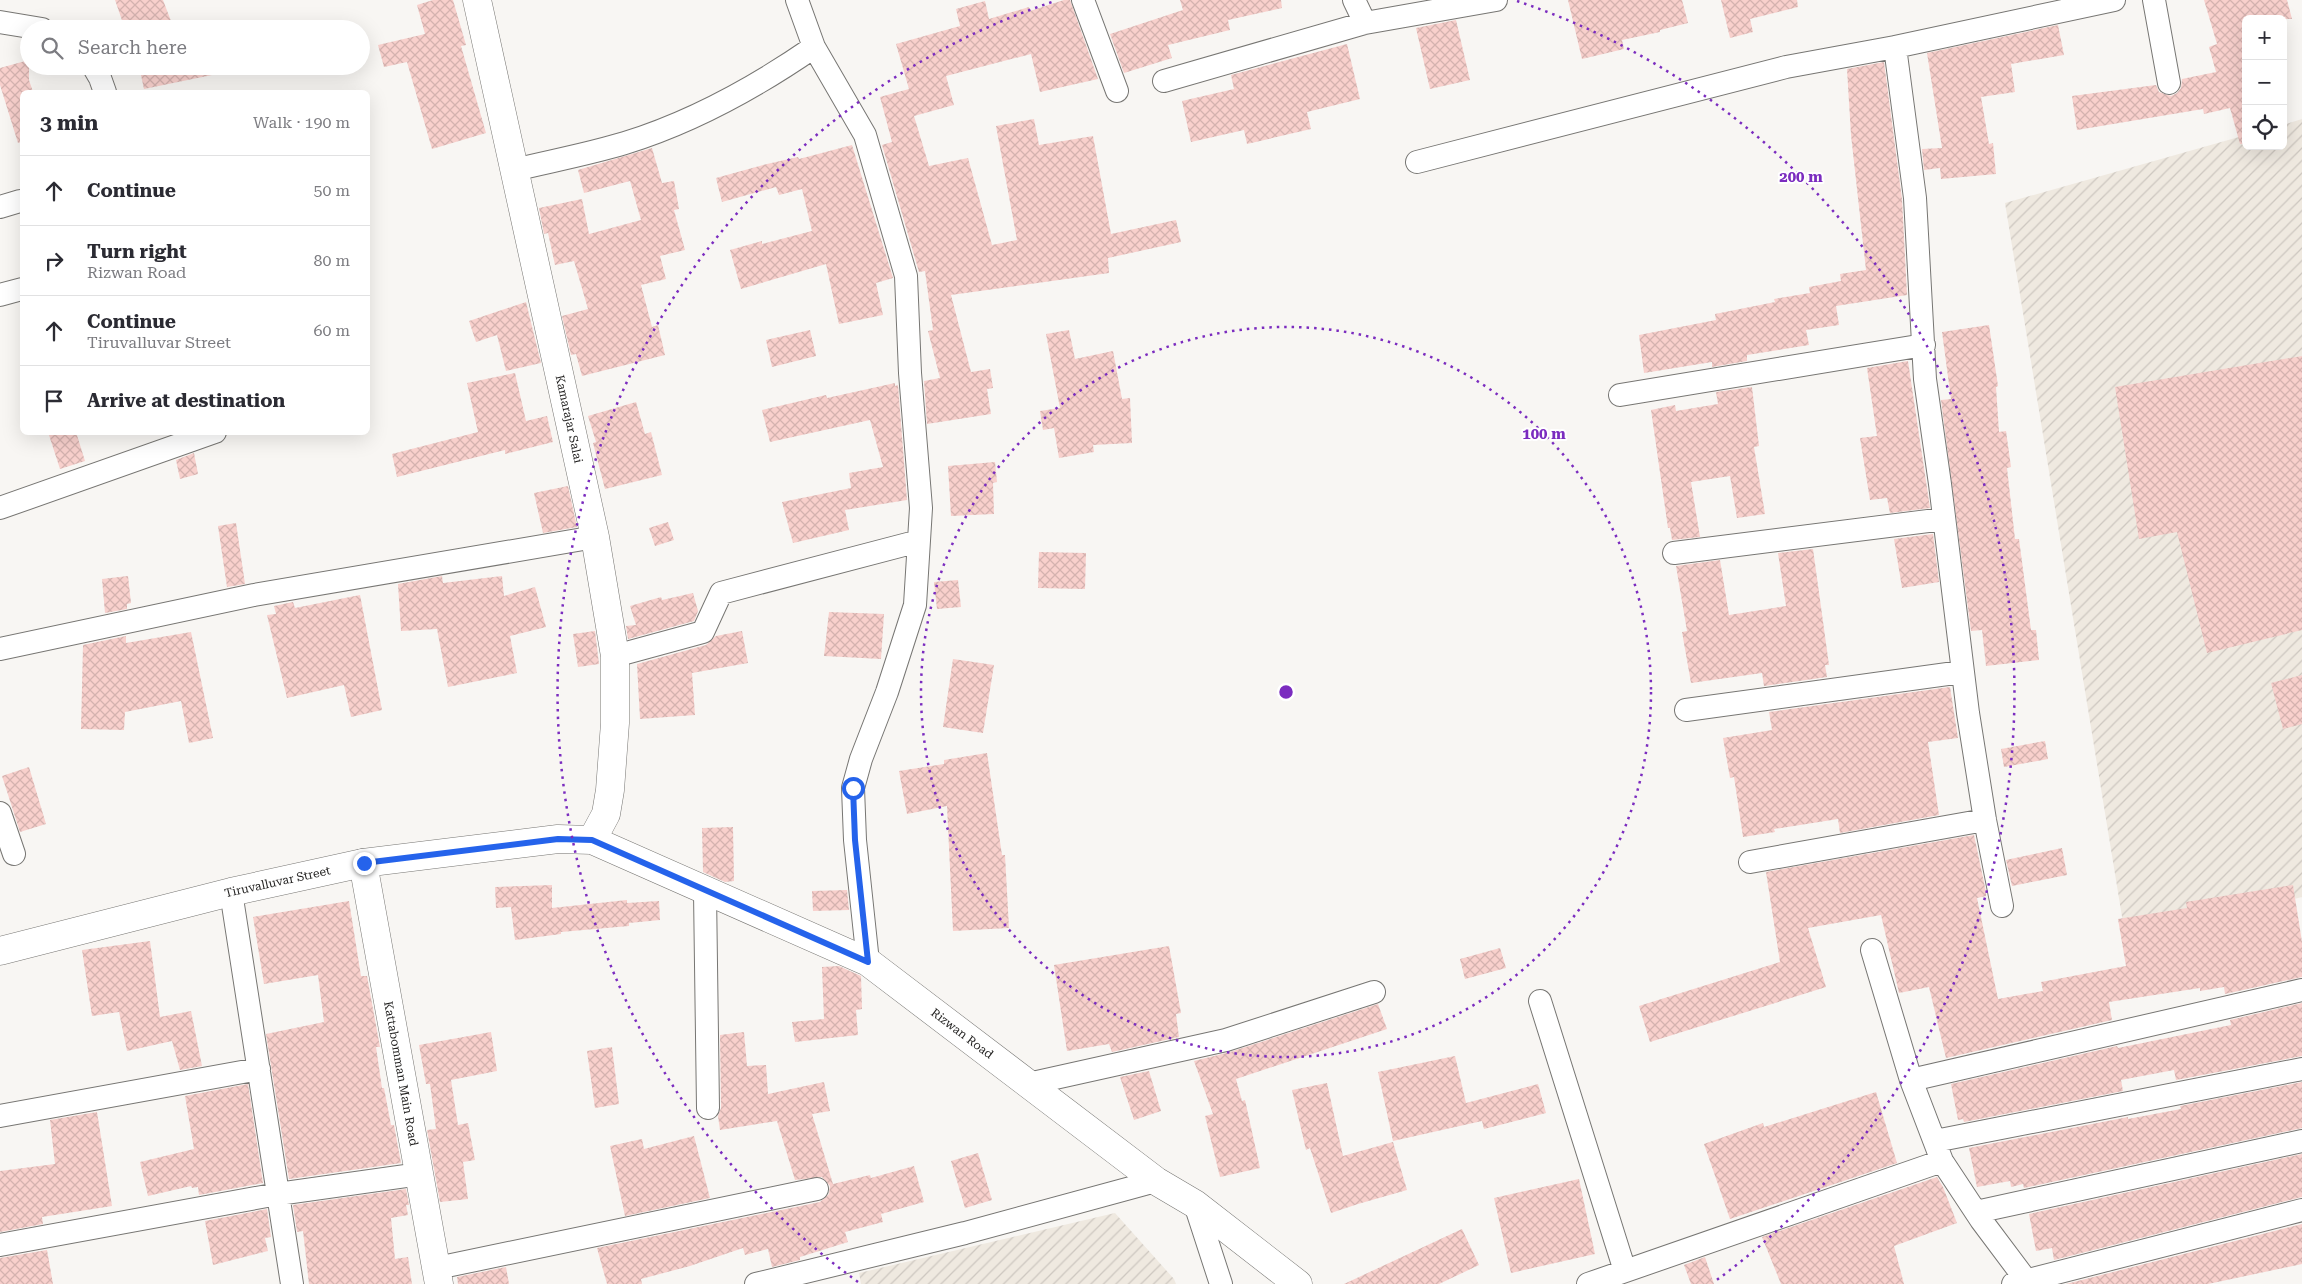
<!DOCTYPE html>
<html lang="en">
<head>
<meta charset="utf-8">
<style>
  :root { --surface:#fff; --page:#f7f7f7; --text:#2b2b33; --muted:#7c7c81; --line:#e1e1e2 }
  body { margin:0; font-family:"Roboto Serif",serif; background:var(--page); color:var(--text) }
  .controls { position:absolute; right:15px; top:15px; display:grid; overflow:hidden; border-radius:8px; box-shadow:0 5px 20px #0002 }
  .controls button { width:45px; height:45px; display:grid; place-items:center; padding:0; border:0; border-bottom:1px solid var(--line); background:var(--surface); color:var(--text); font:25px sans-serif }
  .stop { position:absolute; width:15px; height:15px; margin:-11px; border:4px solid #2563eb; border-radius:50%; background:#fff }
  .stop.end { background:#2563eb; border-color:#fff; box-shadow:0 1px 5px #0008 }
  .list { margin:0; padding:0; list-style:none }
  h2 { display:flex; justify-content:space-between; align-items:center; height:65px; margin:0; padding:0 20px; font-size:21px }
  h2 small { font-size:16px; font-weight:400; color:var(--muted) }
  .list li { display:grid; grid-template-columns:32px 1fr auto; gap:15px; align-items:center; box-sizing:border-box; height:70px; padding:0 20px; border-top:1px solid var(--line) }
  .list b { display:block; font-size:19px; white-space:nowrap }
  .list p { margin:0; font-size:16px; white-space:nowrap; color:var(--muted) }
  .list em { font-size:16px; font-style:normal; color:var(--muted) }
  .icon { flex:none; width:28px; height:28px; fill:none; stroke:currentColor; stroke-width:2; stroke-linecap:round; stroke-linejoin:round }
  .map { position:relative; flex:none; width:2302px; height:1284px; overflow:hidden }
  .search { position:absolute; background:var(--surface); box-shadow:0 5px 20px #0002; left:20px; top:20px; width:350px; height:55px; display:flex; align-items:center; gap:12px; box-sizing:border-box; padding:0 18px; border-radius:28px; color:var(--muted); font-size:19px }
  .panel { position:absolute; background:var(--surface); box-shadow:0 5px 20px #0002; left:20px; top:90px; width:350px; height:345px; border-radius:8px }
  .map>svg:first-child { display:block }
  .industrial { fill:url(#industrial-furrows) }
  .building { fill:url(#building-cross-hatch) }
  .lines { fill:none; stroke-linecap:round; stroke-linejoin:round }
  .street-casing { stroke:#777673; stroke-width:24 }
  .secondary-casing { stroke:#777673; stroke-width:29 }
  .street { stroke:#fff; stroke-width:22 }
  .secondary { stroke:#fff; stroke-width:28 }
  .route { stroke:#2563eb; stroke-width:6 }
  .ring { fill:none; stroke:#7b2cbf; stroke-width:2.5; stroke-dasharray:2.5 5 }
  .labels { text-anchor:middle; stroke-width:4; stroke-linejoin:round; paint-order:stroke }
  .street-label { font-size:12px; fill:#201f1e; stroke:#fff }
  .centre { fill:#7b2cbf; stroke:#fff; stroke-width:2.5 }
  .ring-label { font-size:15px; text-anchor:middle; font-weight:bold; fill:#7b2cbf; stroke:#fff; stroke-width:4; stroke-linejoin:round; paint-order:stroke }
</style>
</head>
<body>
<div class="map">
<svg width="2302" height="1284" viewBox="0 0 2302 1284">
  <defs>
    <pattern id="industrial-furrows" width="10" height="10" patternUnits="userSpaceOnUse" patternTransform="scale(1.25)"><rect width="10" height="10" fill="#efe9e0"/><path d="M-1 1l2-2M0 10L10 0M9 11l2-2" fill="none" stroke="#cdc7c0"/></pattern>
    <pattern id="building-cross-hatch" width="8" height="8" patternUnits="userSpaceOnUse" patternTransform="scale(1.25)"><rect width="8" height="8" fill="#f8d0cc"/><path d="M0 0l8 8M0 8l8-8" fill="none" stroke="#d4b2af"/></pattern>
  </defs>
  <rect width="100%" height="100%" fill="#f8f6f3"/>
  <path class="industrial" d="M 2302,119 L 2302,897 L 2126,941 L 2005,203 L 2246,135 L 2246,146 L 2283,146 L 2283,125 Z
    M 1115,1213 L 1174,1279 L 1176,1284 L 861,1284 L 859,1273 Z"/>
  <path class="building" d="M 115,0 L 163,0 L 174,29 L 125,29 Z
    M 433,0 L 453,0 L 466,45 L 461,46 L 486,133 L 432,149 L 407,62 L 384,67 L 378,45 L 425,34 L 417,5 Z
    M 1064,0 L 1070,0 L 1098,79 L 1040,92 L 1031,54 L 946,76 L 954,105 L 914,116 L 929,166 L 968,158 L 992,245 L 1017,240 L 996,126 L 1034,119 L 1039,145 L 1093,136 L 1111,234 L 1176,220 L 1181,242 L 1108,258 L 1109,273 L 951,295 L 971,372 L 990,369 L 993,388 L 987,389 L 991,414 L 927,424 L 924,381 L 940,378 L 928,331 L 933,330 L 925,271 L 919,272 L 882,145 L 892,142 L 880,97 L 909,89 L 896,44 L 960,26 L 956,9 L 985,1 L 989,19 L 1029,7 L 1030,11 Z
    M 1180,0 L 1281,0 L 1282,8 L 1228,20 L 1230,30 L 1168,45 L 1172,58 L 1124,73 L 1110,34 L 1183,10 Z
    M 1568,0 L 1682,0 L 1688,23 L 1660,30 L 1660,32 L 1622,40 L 1624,49 L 1582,59 Z
    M 1721,0 L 1797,0 L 1798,7 L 1750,19 L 1753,32 L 1730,38 Z
    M 2204,0 L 2287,0 L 2292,19 L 2246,19 L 2246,144 L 2240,144 L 2230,108 L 2204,114 L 2203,109 L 2077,130 L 2072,96 L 2156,85 L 2159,92 L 2171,96 L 2177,93 L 2181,88 L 2182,79 L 2216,72 L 2209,47 L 2217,44 Z
    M 1456,20 L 1470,80 L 1430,89 L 1416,28 Z
    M 2058,25 L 2064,55 L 2011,64 L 2015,92 L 1981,97 L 1989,144 L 1993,143 L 1996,174 L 1941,179 L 1940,168 L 1924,170 L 1922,149 L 1942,148 L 1927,53 Z
    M 1347,44 L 1360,99 L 1307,112 L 1311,129 L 1247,144 L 1244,130 L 1191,142 L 1182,101 L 1234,89 L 1231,75 Z
    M 29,60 L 29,80 L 33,92 L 22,92 L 22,142 L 18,143 L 0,85 L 0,68 Z
    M 1884,62 L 1902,199 L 1907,295 L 1836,306 L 1839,325 L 1806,330 L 1809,345 L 1747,355 L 1747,361 L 1712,367 L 1712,362 L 1644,373 L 1639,335 L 1716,320 L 1715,314 L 1775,302 L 1774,299 L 1810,293 L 1809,287 L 1841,281 L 1840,274 L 1866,270 L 1851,135 L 1847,69 Z
    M 139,66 L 211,66 L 212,75 L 144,89 Z
    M 852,145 L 893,278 L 876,283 L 883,315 L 839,324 L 826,264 L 741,289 L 730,250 L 762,241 L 762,244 L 812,231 L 802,189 L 779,195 L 776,187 L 722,202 L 716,178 L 767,164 L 798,157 L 799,159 Z
    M 652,148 L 662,183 L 674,181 L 679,209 L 674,210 L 685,250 L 660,256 L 666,279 L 641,285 L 652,327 L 658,325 L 665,355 L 582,376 L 576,354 L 571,355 L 562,316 L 588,309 L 574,261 L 555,265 L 548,233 L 544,234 L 539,208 L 582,199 L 589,234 L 641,220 L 630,181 L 584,193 L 578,170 Z
    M 526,302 L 541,363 L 506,371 L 497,335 L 476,342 L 469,321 Z
    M 1989,325 L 1998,386 L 1996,387 L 1999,432 L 2006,431 L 2011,467 L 2007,468 L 2015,539 L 2019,539 L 2031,630 L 2036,630 L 2039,660 L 1986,666 L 1982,630 L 1971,631 L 1941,400 L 1951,399 L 1942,332 Z
    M 810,330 L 816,356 L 772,367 L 766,340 Z
    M 1069,330 L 1075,359 L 1113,351 L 1122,399 L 1130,398 L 1132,443 L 1093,445 L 1094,452 L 1059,458 L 1054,428 L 1043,430 L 1040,411 L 1060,408 L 1046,334 Z
    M 2302,356 L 2302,630 L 2207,653 L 2177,532 L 2139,539 L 2115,387 Z
    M 1908,361 L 1930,508 L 1890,513 L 1887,498 L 1870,500 L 1860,438 L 1877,436 L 1867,368 Z
    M 515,373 L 526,421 L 547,416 L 553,442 L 505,454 L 505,450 L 397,477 L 392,454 L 478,432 L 467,383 Z
    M 895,383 L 895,386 L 898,385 L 907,500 L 845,510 L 849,530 L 793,543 L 782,502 L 851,488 L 849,473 L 883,467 L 870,420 L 770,442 L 762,410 L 826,395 L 827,398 Z
    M 1752,387 L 1759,446 L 1754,447 L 1765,514 L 1737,518 L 1730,476 L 1691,482 L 1700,537 L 1672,540 L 1670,528 L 1668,528 L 1651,410 L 1675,405 L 1676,411 L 1718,404 L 1716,392 Z
    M 636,402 L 645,434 L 651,432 L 662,475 L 605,489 L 593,443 L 596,442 L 588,416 Z
    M 48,432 L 76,432 L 85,461 L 60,469 Z
    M 194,453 L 198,474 L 180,479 L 176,460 Z
    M 995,462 L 997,482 L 993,483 L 994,514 L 951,516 L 948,466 Z
    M 568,486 L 577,527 L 543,533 L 534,493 Z
    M 668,522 L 674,540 L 655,546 L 649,528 Z
    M 236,523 L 245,584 L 227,587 L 218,526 Z
    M 1933,534 L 1939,582 L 1902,588 L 1894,539 Z
    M 1813,549 L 1829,665 L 1825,665 L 1827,677 L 1764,686 L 1762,673 L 1691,683 L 1682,632 L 1687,631 L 1676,566 L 1720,560 L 1729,615 L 1786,606 L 1778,553 Z
    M 1039,552 L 1086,553 L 1085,589 L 1038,588 Z
    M 128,576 L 131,603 L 127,604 L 127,609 L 105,613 L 102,579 Z
    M 442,576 L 443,583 L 502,576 L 504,596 L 535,587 L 546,627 L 510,636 L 517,673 L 448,687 L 437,629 L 401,631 L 398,584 Z
    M 958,580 L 961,607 L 937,609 L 934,582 Z
    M 693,593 L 698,611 L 694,621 L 628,639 L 626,626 L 636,625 L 630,606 L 661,597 L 662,600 Z
    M 360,595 L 382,710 L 351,717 L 344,685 L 287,698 L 267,615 L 276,614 L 274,606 L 293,602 L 295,608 Z
    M 829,612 L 884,614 L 881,659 L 824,656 Z
    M 595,631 L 599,664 L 578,667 L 573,634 Z
    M 742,631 L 748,663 L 692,673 L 695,715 L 640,719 L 637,664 L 706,645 L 716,636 Z
    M 191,632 L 213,738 L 189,743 L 181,701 L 125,712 L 124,730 L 81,729 L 83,645 L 126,636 L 126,643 Z
    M 953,659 L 994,665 L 983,733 L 943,727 Z
    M 2302,675 L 2302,724 L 2283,729 L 2271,683 Z
    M 1950,687 L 1958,738 L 1928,742 L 1939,815 L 1840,833 L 1838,819 L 1774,829 L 1775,832 L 1743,837 L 1734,777 L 1730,778 L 1723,738 L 1772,730 L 1769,712 Z
    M 2045,741 L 2048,759 L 2004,767 L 2001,749 Z
    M 987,753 L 1002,855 L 1005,855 L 1009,928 L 953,931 L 947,806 L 907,814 L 899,771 L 944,764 L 944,760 Z
    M 29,767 L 46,824 L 20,832 L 2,776 Z
    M 733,827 L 734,881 L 725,882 L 703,872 L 702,828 Z
    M 1974,835 L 1986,892 L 1986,896 L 1977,898 L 1998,999 L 2043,991 L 2041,982 L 2126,966 L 2118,919 L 2187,908 L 2186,902 L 2293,885 L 2302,942 L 2302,977 L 2225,994 L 2224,987 L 2200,991 L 2200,988 L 2109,1002 L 2112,1020 L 1946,1058 L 1929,987 L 1899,993 L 1881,915 L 1808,928 L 1826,987 L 1650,1042 L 1639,1006 L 1780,962 L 1766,872 Z
    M 2062,848 L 2067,875 L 2012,886 L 2006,860 Z
    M 552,885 L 552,908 L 627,900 L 627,903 L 659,901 L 660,920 L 629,923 L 629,926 L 561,932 L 561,934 L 515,940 L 511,907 L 496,908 L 495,887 Z
    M 847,890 L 849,910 L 813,911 L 812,891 Z
    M 349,901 L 361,976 L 367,976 L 380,1047 L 376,1047 L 382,1088 L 384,1088 L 391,1125 L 394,1125 L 401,1163 L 289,1179 L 266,1034 L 324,1022 L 318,975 L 264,984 L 253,917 Z
    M 150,941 L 160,1017 L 191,1011 L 202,1066 L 180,1070 L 172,1041 L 127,1051 L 119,1012 L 92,1016 L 82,950 Z
    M 1169,946 L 1181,1013 L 1176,1014 L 1179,1037 L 1112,1052 L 1109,1044 L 1067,1051 L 1054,965 Z
    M 1500,948 L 1506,968 L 1465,979 L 1460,959 Z
    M 839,966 L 861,976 L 862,1009 L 856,1010 L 858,1035 L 795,1042 L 792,1022 L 824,1019 L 822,967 Z
    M 2302,1003 L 2302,1056 L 2176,1080 L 2174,1070 L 2121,1080 L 2123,1091 L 1964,1122 L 1963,1119 L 1958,1120 L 1951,1084 L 2117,1046 L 2118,1048 L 2231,1025 L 2230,1020 Z
    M 1378,1004 L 1387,1029 L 1236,1079 L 1242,1101 L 1245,1100 L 1260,1168 L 1220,1177 L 1205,1116 L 1213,1114 L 1194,1061 L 1230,1052 Z
    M 491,1032 L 497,1071 L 451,1080 L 458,1125 L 468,1123 L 475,1160 L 463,1162 L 468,1199 L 440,1202 L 427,1130 L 436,1129 L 430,1084 L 426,1084 L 419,1045 Z
    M 744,1032 L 747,1066 L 766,1065 L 768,1094 L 824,1082 L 830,1111 L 812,1114 L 833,1184 L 870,1175 L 871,1178 L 914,1166 L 924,1202 L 881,1214 L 883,1222 L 845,1232 L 848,1242 L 800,1257 L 800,1260 L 772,1267 L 768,1249 L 745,1255 L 743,1248 L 690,1266 L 641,1279 L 642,1284 L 607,1284 L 597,1248 L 820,1202 L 829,1194 L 830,1186 L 822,1177 L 795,1180 L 777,1121 L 720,1130 L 718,1116 L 721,1108 L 720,1035 Z
    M 612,1047 L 619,1104 L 595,1108 L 587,1051 Z
    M 1455,1056 L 1466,1103 L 1538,1084 L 1546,1113 L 1484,1129 L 1482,1121 L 1393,1141 L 1378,1072 Z
    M 1149,1071 L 1161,1111 L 1134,1120 L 1120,1077 Z
    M 2302,1082 L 2302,1128 L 2024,1188 L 2023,1184 L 2011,1187 L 2010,1181 L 1977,1187 L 1969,1148 L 2128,1117 L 2128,1119 L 2181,1109 L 2180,1106 Z
    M 1327,1083 L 1343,1156 L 1393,1142 L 1407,1190 L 1358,1204 L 1331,1213 L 1310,1148 L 1306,1150 L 1292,1090 Z
    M 248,1084 L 263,1183 L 199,1195 L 198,1187 L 192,1188 L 191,1186 L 148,1196 L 140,1162 L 194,1149 L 185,1096 Z
    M 1876,1092 L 1897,1163 L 1730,1219 L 1704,1144 L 1763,1123 L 1764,1127 Z
    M 97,1112 L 112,1206 L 42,1217 L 43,1224 L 0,1232 L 0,1171 L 55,1164 L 50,1120 Z
    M 694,1136 L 710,1198 L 625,1216 L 610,1146 L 642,1139 L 644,1149 Z
    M 978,1153 L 992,1200 L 965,1208 L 951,1161 Z
    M 2302,1154 L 2302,1197 L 2054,1260 L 2052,1248 L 2036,1251 L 2029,1214 Z
    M 1937,1177 L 1943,1187 L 1957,1223 L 1894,1246 L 1904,1284 L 1781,1284 L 1762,1237 Z
    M 1579,1179 L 1595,1254 L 1511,1273 L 1494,1198 Z
    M 406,1189 L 409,1205 L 406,1205 L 408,1215 L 391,1218 L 395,1259 L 408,1257 L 412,1284 L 309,1284 L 303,1231 L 297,1232 L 293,1205 Z
    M 267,1209 L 271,1237 L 265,1238 L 268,1251 L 213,1265 L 205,1221 Z
    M 2302,1224 L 2302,1264 L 2208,1284 L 2066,1284 Z
    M 1462,1229 L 1479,1265 L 1439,1284 L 1344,1284 Z
    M 47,1250 L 53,1284 L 0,1284 L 0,1258 Z
    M 1705,1257 L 1714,1284 L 1691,1284 L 1684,1265 Z
    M 506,1267 L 509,1284 L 458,1284 L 457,1277 Z"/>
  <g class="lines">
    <g class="street-casing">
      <path id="street" d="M 797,0 L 814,47 L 865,135 L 906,276 L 910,373 L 921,508 L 915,605 L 887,692 L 861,759 L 853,788 L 855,840 L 868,962
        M 1083,0 L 1117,91
        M 1354,0 L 1365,23
        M 2154,0 L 2169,83
        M 0,22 L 42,29
        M 93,66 L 100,78 L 105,92
        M 1164,81 L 1365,23 L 1496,0
        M 1417,162 L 1786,67 L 1895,47
        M 514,170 C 551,161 589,154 625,143 C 693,122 756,87 814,47
        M 0,207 L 20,201
        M 0,295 L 22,289
        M 1620,395 L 1924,345
        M 0,508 L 215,432
        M 1674,553 L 1944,519
        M 0,649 L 254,595 L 595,537
        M 615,656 L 703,632 L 721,593 L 919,541
        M 1686,710 L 1962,672
        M 0,813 L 14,854
        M 1750,862 L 1985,820
        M 231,892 L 292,1284
        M 705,892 L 708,1108
        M 2002,906 L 1985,820 L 1968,713 L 1940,484 L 1925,379 L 1915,198 L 1895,47 L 2114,0
        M 1872,950 L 1911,1080 L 1942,1161 L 1981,1220 L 2029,1284
        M 1540,1001 L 1625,1271
        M 1911,1080 L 2302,990
        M 1028,1084 L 1226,1040 L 1374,992
        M 0,1116 L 259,1069
        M 1935,1141 L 2302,1069
        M 1195,1204 L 1221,1284
        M 1976,1212 L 2302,1141
        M 0,1245 L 278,1194 L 420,1174
        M 437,1268 L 817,1189
        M 756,1284 L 965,1233 L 1156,1181
        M 1588,1284 L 1942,1161
        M 2013,1284 L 2302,1210"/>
    </g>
    <g class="secondary-casing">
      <g id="secondary">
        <path id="s1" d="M 477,0 L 595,537 L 615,656 L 615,723 L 610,790 L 606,814 L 592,840"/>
        <path id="s2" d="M 363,863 L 439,1284"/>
        <path id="s3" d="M 0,951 L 231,892 L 363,863 L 558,839 L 592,840 L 868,962 L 1156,1181 L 1195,1204 L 1298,1284"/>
      </g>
    </g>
    <use href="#street" class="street"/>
    <use href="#secondary" class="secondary"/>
  </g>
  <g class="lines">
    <path class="route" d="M 364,863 L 558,839 L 592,840 L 868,962 L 855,840 L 853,788"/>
  </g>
  <g class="ring">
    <circle cx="1286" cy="692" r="365"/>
    <path d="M858 1282A729 729 0 0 1 1055 1M1517 1A729 729 0 0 1 1714 1282"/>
  </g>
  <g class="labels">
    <g class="street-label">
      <text dy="4" stroke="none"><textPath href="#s1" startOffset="429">Kamarajar Salai</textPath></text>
      <text dy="4" stroke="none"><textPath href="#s3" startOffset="286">Tiruvalluvar Street</textPath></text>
      <text dy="4" stroke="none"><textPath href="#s3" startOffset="1024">Rizwan Road</textPath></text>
      <text dy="4" stroke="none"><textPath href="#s2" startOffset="214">Kattabomman Main Road</textPath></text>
    </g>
  </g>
  <circle cx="1286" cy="692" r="8" class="centre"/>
  <g class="ring-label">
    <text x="1801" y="182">200 m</text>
    <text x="1544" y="439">100 m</text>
  </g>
</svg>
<div class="controls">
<button>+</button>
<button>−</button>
<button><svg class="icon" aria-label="locate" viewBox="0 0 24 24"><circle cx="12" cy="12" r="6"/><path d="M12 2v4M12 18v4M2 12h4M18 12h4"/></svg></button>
</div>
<div class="stop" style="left:853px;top:788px"></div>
<div class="stop end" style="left:364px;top:863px"></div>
<div class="search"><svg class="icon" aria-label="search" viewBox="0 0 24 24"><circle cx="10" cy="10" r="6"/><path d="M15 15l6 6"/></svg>Search here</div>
<section class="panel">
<h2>3 min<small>Walk · 190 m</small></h2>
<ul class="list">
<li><svg class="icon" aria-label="ahead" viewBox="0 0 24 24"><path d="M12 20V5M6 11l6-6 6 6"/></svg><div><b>Continue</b></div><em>50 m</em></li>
<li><svg class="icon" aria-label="right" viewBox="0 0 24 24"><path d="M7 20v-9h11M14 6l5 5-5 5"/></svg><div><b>Turn right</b><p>Rizwan Road</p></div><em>80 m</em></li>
<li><svg class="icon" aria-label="ahead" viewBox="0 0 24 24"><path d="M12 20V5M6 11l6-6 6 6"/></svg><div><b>Continue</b><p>Tiruvalluvar Street</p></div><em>60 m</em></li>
<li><svg class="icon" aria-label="arrive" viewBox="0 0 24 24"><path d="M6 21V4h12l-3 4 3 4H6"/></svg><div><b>Arrive at destination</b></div></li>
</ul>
</section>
</div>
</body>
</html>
